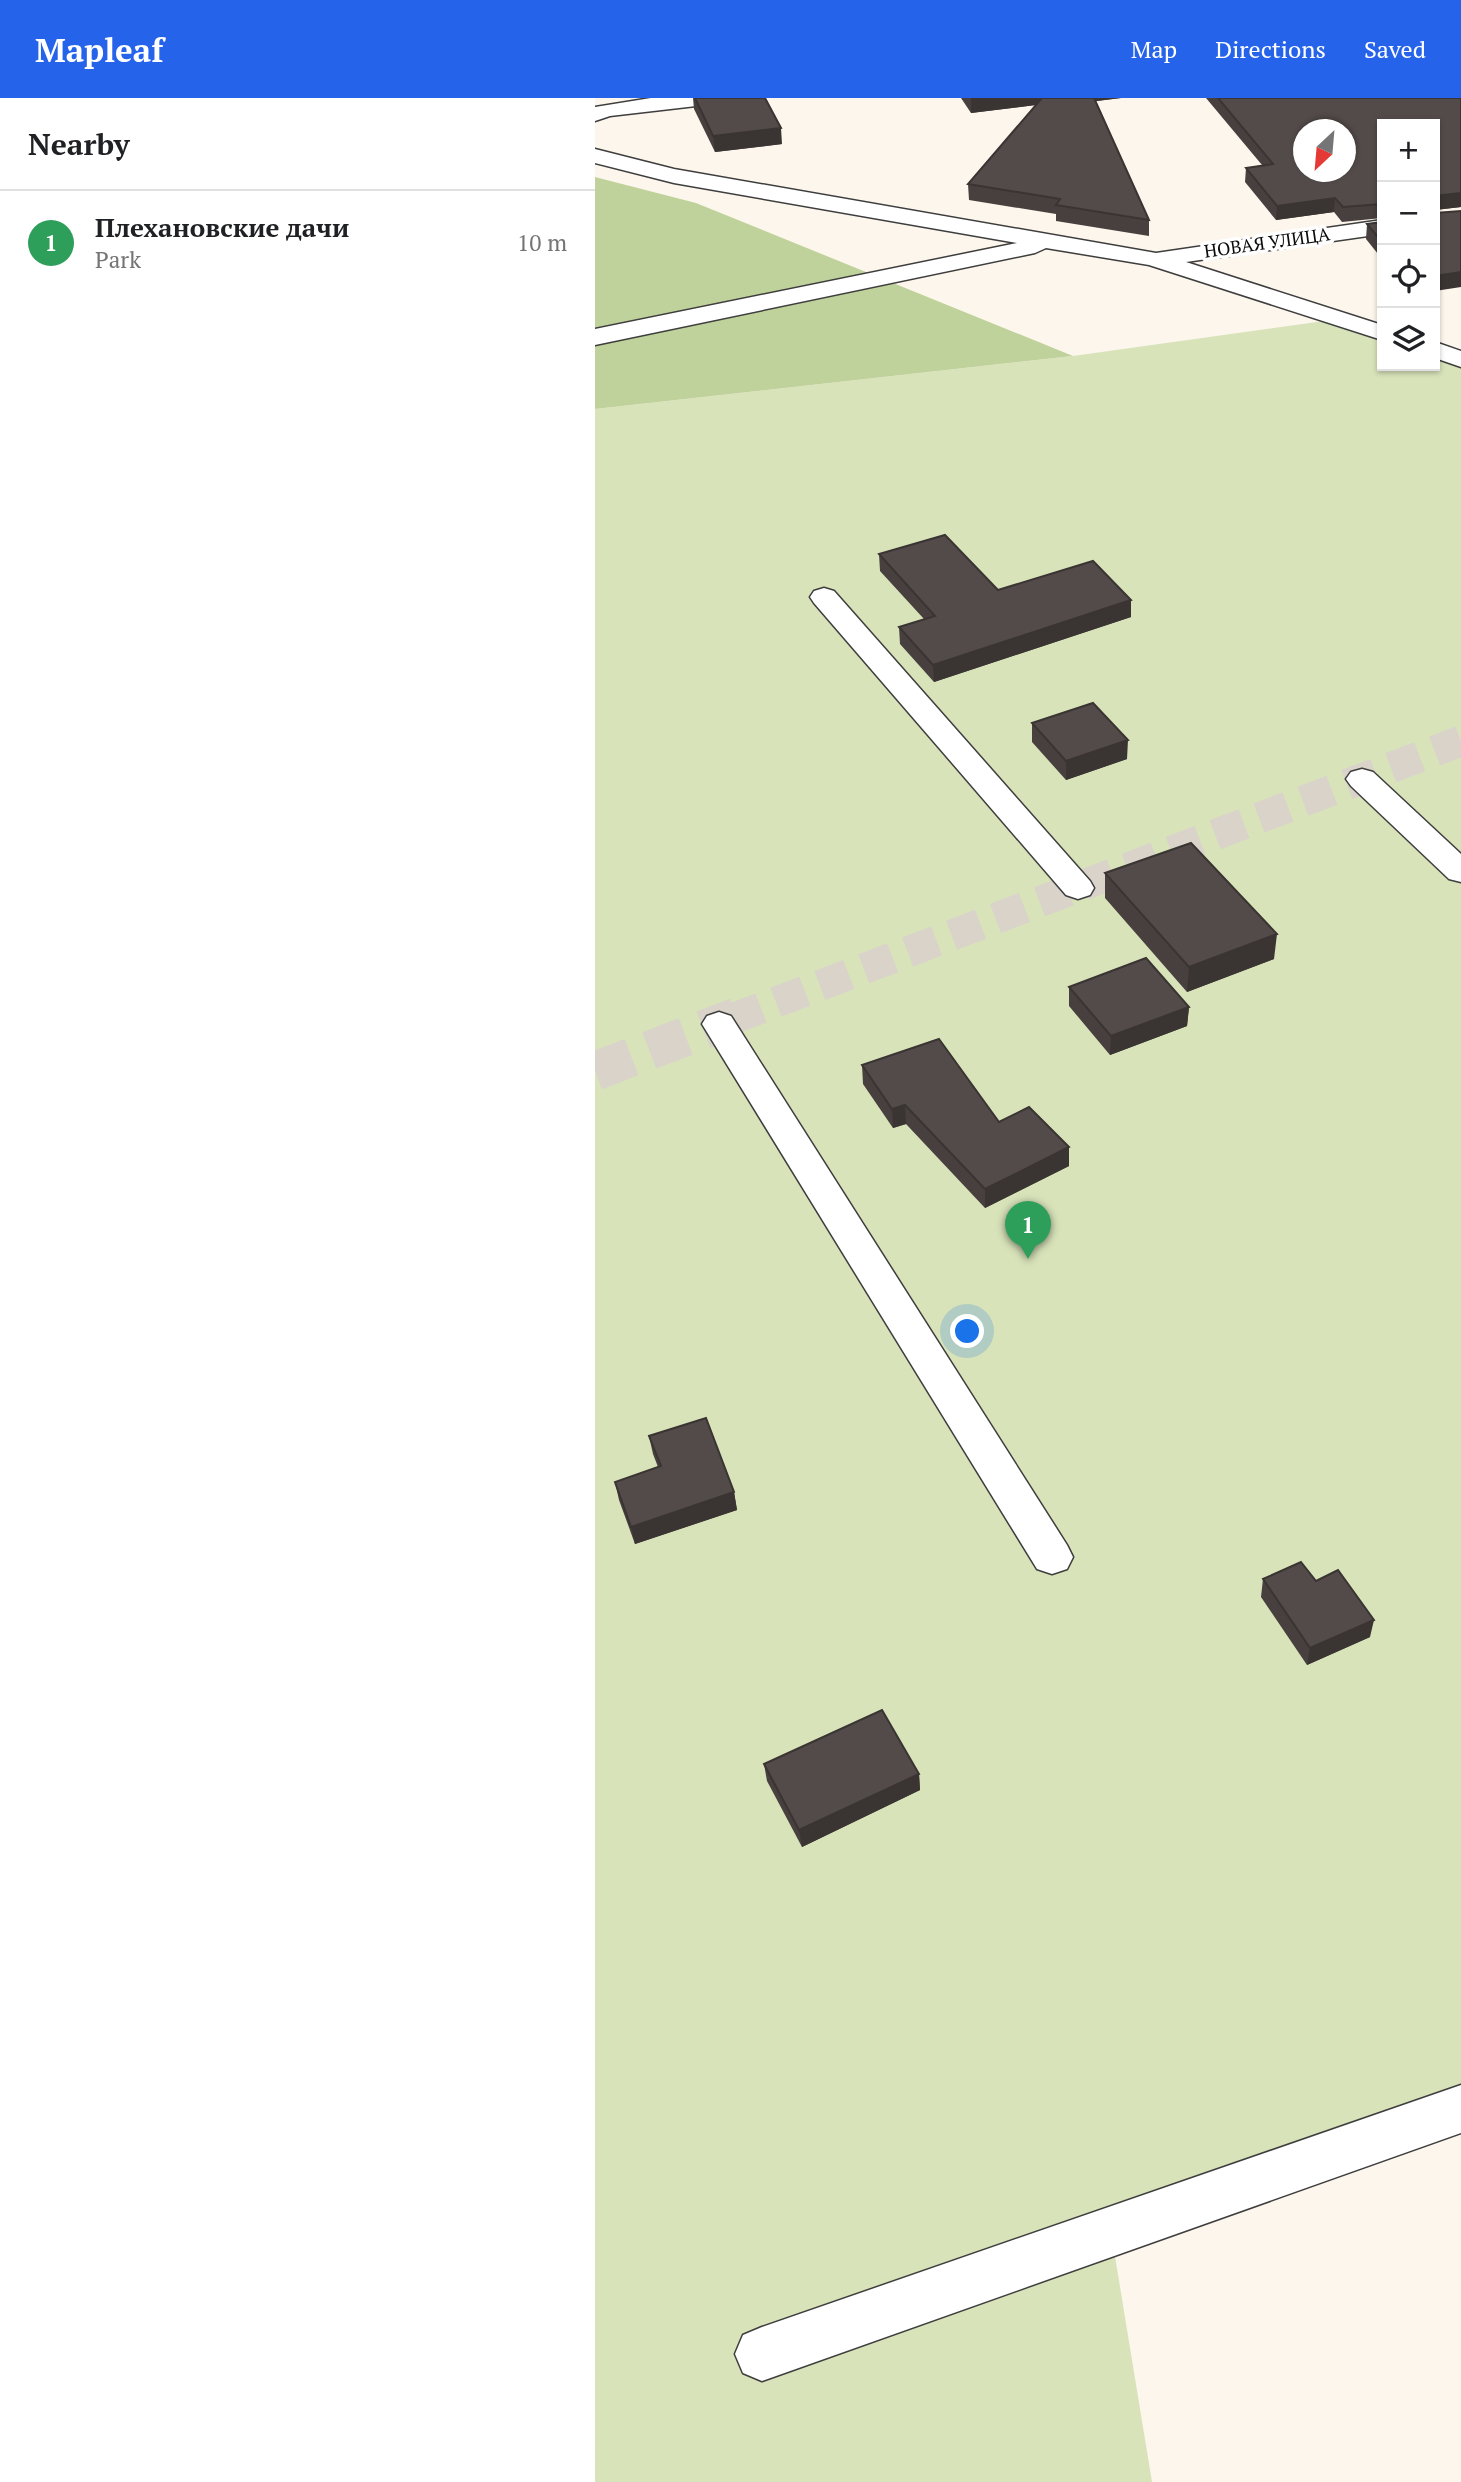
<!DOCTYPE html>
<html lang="en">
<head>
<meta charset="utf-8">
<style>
  :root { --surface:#fff; --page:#f6f6f6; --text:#202124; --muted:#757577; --line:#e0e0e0; --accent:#2563eb }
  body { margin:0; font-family:"PT Serif",serif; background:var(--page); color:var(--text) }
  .controls { position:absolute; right:21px; top:21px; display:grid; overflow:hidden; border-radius:0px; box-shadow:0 2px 5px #0004 }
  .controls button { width:63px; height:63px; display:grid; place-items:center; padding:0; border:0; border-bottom:2px solid var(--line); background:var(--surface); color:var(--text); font:35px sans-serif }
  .compass { position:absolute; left:698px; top:21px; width:63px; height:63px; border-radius:50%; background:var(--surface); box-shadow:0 2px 5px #0004; rotate:206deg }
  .you { position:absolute; left:373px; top:1234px; width:24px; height:24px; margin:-18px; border:5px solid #fff; border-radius:50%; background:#1a73e8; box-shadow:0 0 0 10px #1a73e833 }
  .badge { display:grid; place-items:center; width:46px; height:46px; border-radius:50%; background:var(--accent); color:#fff; font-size:23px; font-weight:700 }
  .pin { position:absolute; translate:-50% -58px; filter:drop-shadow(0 2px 4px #0008) }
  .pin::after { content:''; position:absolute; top:37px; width:24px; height:21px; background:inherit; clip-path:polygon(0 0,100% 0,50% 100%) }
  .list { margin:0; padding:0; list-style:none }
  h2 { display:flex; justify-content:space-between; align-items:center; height:91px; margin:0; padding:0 28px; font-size:30px }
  h2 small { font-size:23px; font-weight:400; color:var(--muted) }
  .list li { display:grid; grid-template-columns:46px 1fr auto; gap:21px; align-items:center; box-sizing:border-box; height:105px; padding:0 28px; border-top:2px solid var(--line) }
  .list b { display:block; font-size:26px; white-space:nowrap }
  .list p { margin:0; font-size:23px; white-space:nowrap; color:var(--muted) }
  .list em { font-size:23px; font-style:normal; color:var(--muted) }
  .icon { flex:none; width:38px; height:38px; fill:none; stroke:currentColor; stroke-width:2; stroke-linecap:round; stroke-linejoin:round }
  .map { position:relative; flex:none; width:866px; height:2384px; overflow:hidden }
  header { display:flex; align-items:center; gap:42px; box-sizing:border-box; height:98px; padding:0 35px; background:var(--accent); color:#fff }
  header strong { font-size:33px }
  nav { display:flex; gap:38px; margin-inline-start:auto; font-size:24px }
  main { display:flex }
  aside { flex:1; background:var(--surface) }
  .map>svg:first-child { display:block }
  .green { fill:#d8e3ba }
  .forest { fill:#c0d29b }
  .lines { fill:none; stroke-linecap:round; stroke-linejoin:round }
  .minor-tunnel-far1 { stroke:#d9d3ca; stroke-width:31; stroke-dasharray:31 16; stroke-linecap:butt }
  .minor-tunnel { stroke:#d9d3ca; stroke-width:39; stroke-dasharray:39 19; stroke-linecap:butt }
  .minor-casing { stroke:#3e3e3e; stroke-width:3 }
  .minor { fill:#fff; fill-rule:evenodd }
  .wall { fill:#47403f }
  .shaded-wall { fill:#3a3433 }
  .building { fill:#534b49; stroke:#3a3433; stroke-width:2; fill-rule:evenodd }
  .labels { text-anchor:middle; stroke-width:7; stroke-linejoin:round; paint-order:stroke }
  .far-street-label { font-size:18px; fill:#0b0b0b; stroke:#fff }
</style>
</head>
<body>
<header>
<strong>Mapleaf</strong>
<nav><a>Map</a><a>Directions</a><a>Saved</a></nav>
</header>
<main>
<aside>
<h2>Nearby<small></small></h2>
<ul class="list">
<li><span class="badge" style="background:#2e9e5b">1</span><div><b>Плехановские дачи</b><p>Park</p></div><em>10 m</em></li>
</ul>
</aside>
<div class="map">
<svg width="866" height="2384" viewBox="0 0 866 2384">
  <rect width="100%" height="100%" fill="#fdf6ec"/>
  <path class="green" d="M 744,221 L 787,235 L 787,268 L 840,268 L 840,252 L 866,261 L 866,2011 L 516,2134 L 557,2384 L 0,2384 L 0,311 L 478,258 Z"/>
  <path class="forest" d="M 0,79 L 101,105 L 478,258 L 0,311 Z"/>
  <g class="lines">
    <path class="minor-tunnel-far1" d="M 137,921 L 866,643"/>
    <path class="minor-tunnel" d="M 0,973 L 142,919"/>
    <g class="minor-casing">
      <path id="minor" d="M 56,0 L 121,0 L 118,5 L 110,7 L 15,18 L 0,23 L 0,9 Z
        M 0,51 L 79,71 L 561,155 L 787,122 L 787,136 L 591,164 L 787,227 L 787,242 L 554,167 L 451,150 L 440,155 L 0,247 L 0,231 L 422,145 L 79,85 L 0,65 Z
        M 840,244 L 866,253 L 866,269 L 840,260 Z
        M 229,490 L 239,493 L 495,783 L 499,790 L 495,797 L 483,801 L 471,797 L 219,505 L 215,499 L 219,493 Z
        M 767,671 L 778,674 L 866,756 L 866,784 L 854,781 L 756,688 L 751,681 L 756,674 Z
        M 124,914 L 136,918 L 472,1447 L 478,1459 L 472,1471 L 457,1476 L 442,1471 L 107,926 L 112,918 Z
        M 866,1987 L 866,2035 L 167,2283 L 148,2275 L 140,2256 L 148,2237 L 167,2229 Z"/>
    </g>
    <use href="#minor" class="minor"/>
  </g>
  <path class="wall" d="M 98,0 L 100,0 L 187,46 L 120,54 L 99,11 Z
    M 366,0 L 526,0 L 501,3 L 554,122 L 554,138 L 461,123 L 461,116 L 374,102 L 373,86 L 441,7 L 376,15 Z
    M 611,0 L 866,0 L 866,109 L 840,112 L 840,115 L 866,189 L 787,26 L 787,120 L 747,124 L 739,114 L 681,122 L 650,84 L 651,70 L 667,67 Z
    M 787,124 L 787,161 L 771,141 L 772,126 Z
    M 284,456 L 403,492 L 536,502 L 536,519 L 339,584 L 305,546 L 304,529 L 329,521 L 285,473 Z
    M 437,625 L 532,661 L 471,682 L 437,644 Z
    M 510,775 L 679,861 L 592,894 L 510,800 Z
    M 474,889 L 594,909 L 592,928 L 515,957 L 474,908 Z
    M 267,967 L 404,1024 L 474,1049 L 474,1068 L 390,1110 L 311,1026 L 298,1030 L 268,986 Z
    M 54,1338 L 139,1394 L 142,1412 L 40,1446 L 24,1402 L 20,1384 L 63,1369 L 58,1356 Z
    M 668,1481 L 721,1483 L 775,1539 L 712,1567 L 666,1499 Z
    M 169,1666 L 324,1676 L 325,1692 L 207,1749 L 172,1683 Z"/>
  <path class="shaded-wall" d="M 376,0 L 456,0 L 456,5 L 376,15 Z
    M 494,0 L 526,0 L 494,4 Z
    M 186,30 L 187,46 L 120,54 L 118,38 Z
    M 866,95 L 866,109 L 840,112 L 840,98 Z
    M 740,100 L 739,114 L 681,122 L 682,108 Z
    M 866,174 L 866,189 L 840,193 L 840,178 Z
    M 536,502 L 536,519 L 339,584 L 338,567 Z
    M 533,642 L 532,661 L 471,682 L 471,663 Z
    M 682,836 L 679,861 L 592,894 L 594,869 Z
    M 594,909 L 592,928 L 515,957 L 516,938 Z
    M 310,1007 L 311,1026 L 298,1030 L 297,1011 Z
    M 474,1049 L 474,1068 L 390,1110 L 390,1091 Z
    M 139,1394 L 142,1412 L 40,1446 L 36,1429 Z
    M 779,1522 L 775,1539 L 712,1567 L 715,1550 Z
    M 324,1676 L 325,1692 L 207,1749 L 204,1732 Z"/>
  <path class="building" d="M 100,0 L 170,0 L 186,30 L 118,38 Z
    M 447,0 L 499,0 L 554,122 L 461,107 L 465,101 L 373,86 Z
    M 623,0 L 866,0 L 866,95 L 840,98 L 840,115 L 866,113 L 866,174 L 840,178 L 840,26 L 787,26 L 787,106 L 748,109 L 740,100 L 682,108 L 651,70 L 678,66 ZM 709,32 L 751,32 L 751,74 L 709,74 Z
    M 787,124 L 787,144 L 772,126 Z
    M 350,437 L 403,492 L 498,463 L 536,502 L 338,567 L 304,529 L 340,518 L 284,456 Z
    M 498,605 L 533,642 L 471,663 L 437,625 Z
    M 596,745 L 682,836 L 594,869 L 510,775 Z
    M 551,860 L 594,909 L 516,938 L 474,889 Z
    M 344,941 L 404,1024 L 434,1009 L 474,1049 L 390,1091 L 310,1007 L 297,1011 L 267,967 Z
    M 111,1320 L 139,1394 L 36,1429 L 20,1384 L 66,1368 L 54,1338 Z
    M 706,1464 L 721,1483 L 743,1472 L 779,1522 L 715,1550 L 668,1481 Z
    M 287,1612 L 324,1676 L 204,1732 L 169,1666 Z"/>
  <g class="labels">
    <g class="far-street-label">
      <text transform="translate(672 145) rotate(-8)" y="6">НОВАЯ УЛИЦА</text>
    </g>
  </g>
</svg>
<div class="controls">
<button>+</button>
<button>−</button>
<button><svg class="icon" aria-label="locate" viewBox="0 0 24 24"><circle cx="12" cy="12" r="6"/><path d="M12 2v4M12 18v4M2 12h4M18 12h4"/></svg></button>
<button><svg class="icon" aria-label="layers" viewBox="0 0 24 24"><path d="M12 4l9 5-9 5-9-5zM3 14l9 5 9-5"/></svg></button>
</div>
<svg class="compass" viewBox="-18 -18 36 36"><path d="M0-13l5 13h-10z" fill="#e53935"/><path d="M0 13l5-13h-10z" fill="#757577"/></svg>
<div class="you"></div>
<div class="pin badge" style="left:433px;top:1161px;background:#2e9e5b">1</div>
</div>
</main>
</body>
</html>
